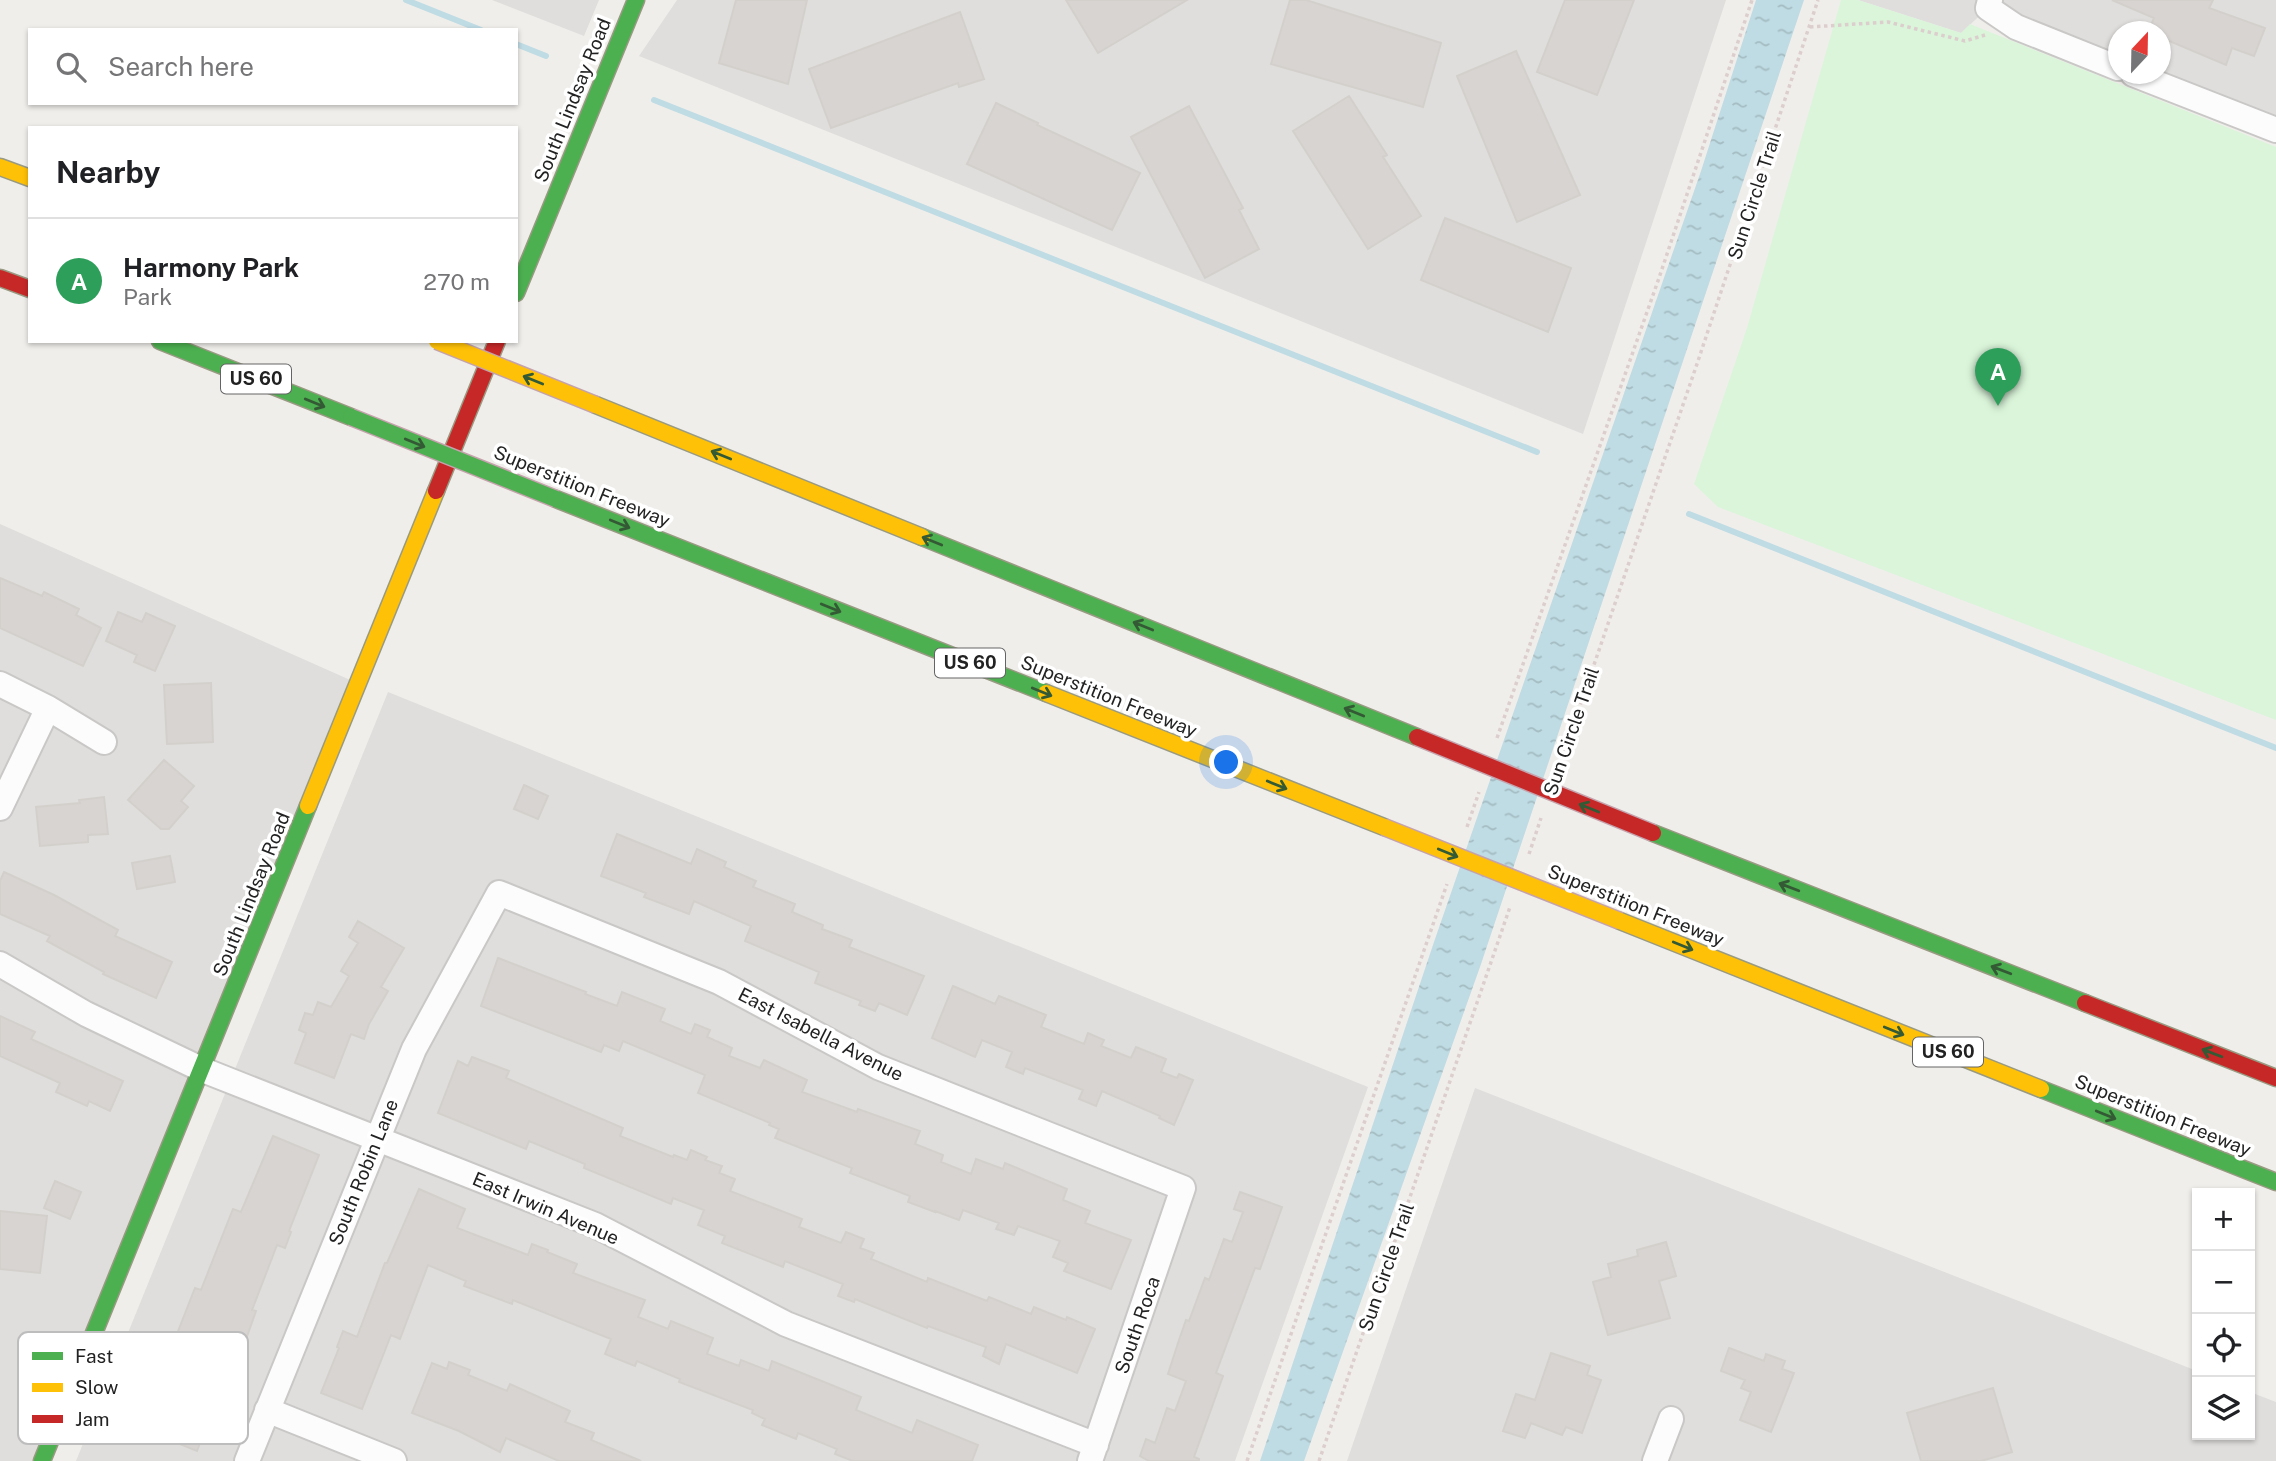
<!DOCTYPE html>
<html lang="en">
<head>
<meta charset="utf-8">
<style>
  :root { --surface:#fff; --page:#f6f6f6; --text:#202124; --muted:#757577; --line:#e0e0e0; --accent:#6a6968 }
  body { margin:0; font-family:"Public Sans",sans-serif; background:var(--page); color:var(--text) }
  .controls { position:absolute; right:21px; bottom:21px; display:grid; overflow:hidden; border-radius:0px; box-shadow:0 2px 5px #0004 }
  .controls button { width:63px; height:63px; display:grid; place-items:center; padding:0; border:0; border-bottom:2px solid var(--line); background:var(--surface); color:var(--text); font:35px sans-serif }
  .compass { position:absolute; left:2108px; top:21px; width:63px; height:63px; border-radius:50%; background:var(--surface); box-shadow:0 2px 5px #0004; rotate:22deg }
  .you { position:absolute; left:1227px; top:763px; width:24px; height:24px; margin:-18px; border:5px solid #fff; border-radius:50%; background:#1a73e8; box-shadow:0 0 0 10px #1a73e833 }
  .badge { display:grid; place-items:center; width:46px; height:46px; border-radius:50%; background:var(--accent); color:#fff; font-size:23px; font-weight:700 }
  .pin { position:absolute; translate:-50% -58px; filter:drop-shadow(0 2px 4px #0008) }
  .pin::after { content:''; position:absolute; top:37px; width:24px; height:21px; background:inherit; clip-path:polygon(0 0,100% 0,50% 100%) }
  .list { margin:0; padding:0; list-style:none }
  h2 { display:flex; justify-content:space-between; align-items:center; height:91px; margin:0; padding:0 28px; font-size:30px }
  h2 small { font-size:23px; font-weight:400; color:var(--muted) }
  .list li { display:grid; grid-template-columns:46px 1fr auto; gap:21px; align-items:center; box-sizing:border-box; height:126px; padding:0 28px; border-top:2px solid var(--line) }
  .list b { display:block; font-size:26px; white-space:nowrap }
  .list p { margin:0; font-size:23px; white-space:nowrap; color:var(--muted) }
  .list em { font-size:23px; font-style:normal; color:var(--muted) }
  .icon { flex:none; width:38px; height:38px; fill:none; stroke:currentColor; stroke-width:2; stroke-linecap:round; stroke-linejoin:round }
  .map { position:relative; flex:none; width:2276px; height:1461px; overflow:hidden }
  .search { position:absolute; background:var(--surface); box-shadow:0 2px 5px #0004; left:28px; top:28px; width:490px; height:77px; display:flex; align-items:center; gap:18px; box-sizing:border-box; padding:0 24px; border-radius:0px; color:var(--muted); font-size:26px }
  .panel { position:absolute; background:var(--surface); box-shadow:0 2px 5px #0004; left:28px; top:126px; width:490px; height:217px; border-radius:0px }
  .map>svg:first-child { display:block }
  .residential { fill:#dfdedc }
  .park { fill:#daf5da }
  .water { fill:url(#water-ripples) }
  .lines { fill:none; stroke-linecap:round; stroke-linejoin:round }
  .stream { stroke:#bfdbe3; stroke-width:6 }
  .building { fill:#d7d4d2; stroke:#d3d0cc; stroke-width:2 }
  .street-casing { stroke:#c9c8c7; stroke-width:28 }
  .fast-casing { stroke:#999a82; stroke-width:19 }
  .slow-casing { stroke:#999a82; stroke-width:19 }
  .jam-casing { stroke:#999a82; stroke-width:19 }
  .path { stroke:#dccecd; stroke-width:3.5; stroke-dasharray:3.5 3.5; stroke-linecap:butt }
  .street { stroke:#fdfcfc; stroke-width:24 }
  .fast { stroke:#4caf50; stroke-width:16 }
  .slow { stroke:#ffc107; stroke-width:16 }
  .jam { stroke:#c62828; stroke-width:16 }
  .fast-bridge-casing { stroke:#c5a2ac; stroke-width:19; stroke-linecap:butt }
  .slow-bridge-casing { stroke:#c5a2ac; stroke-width:19; stroke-linecap:butt }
  .jam-bridge-casing { stroke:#c5a2ac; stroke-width:19; stroke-linecap:butt }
  .fast-bridge { stroke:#4caf50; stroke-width:16 }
  .slow-bridge { stroke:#ffc107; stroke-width:16 }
  .jam-bridge { stroke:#c62828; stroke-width:16 }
  .oneway { stroke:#335a34 }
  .labels { text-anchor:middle; stroke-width:7; stroke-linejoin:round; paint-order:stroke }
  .shield { fill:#fff; stroke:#646464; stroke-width:2 }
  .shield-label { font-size:18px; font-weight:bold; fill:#222 }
  .street-label { font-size:19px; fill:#222; stroke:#fff }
  .key { fill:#fff; stroke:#bdbdbd; stroke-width:2 }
  .key-label { font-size:19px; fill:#222 }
</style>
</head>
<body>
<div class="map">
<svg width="2276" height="1461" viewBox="0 0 2276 1461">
  <defs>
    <pattern id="water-ripples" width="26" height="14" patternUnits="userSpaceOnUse" patternTransform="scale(1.75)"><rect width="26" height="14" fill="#bfdbe3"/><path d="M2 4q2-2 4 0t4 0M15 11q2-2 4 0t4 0" fill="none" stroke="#a4bcc2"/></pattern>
  </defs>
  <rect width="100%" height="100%" fill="#f0eeeb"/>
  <path class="residential" d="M 492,0 L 599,0 L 584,36 Z
    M 677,0 L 1726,0 L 1583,434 L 639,56 Z
    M 1858,0 L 2276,0 L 2276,130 L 2160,74 L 2160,32 L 2118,32 L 2118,68 L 1988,8 L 1961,33 Z
    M 0,524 L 357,683 L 42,1461 L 0,1461 Z
    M 388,692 L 1368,1087 L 1235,1461 L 76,1461 Z
    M 1475,1088 L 2197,1371 L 2197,1435 L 2250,1435 L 2250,1392 L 2276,1402 L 2276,1461 L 1347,1461 Z"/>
  <path class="park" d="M 1841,0 L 1858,0 L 1961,33 L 1970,24 L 2276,147 L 2276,720 L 1718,507 L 1694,484 L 1747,328 Z"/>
  <path class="water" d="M 1756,0 L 1804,0 L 1480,967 L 1304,1461 L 1260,1461 L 1434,942 L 1701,171 Z"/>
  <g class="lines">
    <path class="stream" d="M 406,0 L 481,30
      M 516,44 L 546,56
      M 654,100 L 1537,452
      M 1689,514 L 2276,748"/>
  </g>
  <path class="building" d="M 736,0 L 807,0 L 788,84 L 719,63 Z
    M 1066,0 L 1187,0 L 1098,53 Z
    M 1290,0 L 1306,0 L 1441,43 L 1423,107 L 1271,64 Z
    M 1565,0 L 1634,0 L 1597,95 L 1537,72 Z
    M 2112,0 L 2213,0 L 2209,8 L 2265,28 L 2254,56 L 2232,48 L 2226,65 L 2160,37 L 2160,32 L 2148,32 L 2154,18 Z
    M 960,12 L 984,79 L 959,87 L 958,83 L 831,128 L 809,69 Z
    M 1516,51 L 1580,195 L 1517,222 L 1457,76 Z
    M 1349,96 L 1387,155 L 1383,157 L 1421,216 L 1368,249 L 1293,131 Z
    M 996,103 L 1038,123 L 1037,125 L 1140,173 L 1112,230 L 967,164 Z
    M 1189,106 L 1243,208 L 1239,210 L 1259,249 L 1205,278 L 1131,137 Z
    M 1445,218 L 1571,268 L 1548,332 L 1421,280 Z
    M 0,578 L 42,596 L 44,592 L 79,609 L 76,615 L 101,628 L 83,666 L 0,628 Z
    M 118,612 L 142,622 L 146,613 L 175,626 L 155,671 L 134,662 L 137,655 L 106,641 Z
    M 211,683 L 213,742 L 167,744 L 164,685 Z
    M 164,760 L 194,786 L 181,801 L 188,807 L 169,829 L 161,829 L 128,800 Z
    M 524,785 L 548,796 L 538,819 L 514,809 Z
    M 104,797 L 108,834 L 88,835 L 88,842 L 40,846 L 36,807 L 80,803 L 79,800 Z
    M 617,834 L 691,864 L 697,849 L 726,862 L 724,867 L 756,881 L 753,887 L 795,904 L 792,912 L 823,925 L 822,929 L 852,940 L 849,947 L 924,976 L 907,1015 L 879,1003 L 875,1011 L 859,1005 L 861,1001 L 815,983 L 819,972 L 745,941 L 751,926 L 694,901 L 689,914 L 644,897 L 646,893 L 601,876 Z
    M 170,856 L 175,882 L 137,889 L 132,863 Z
    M 4,872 L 54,895 L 118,930 L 115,936 L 172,962 L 156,998 L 103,974 L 104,972 L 47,941 L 50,936 L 0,914 L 0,881 Z
    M 358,921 L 404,948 L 381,987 L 388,991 L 369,1024 L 364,1039 L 351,1034 L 334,1078 L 295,1063 L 306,1033 L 299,1030 L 305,1013 L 313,1015 L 318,1002 L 331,1007 L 349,976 L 341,971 L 358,943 L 349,937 Z
    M 498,958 L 586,992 L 585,994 L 617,1006 L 622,992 L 665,1009 L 660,1021 L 691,1034 L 695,1024 L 710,1030 L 707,1037 L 732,1048 L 729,1056 L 760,1068 L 764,1060 L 807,1080 L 802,1092 L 857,1112 L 858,1109 L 920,1131 L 915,1144 L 943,1155 L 941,1162 L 971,1174 L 976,1159 L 1003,1169 L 1005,1163 L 1067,1189 L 1063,1200 L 1090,1211 L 1085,1223 L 1131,1240 L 1111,1289 L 1064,1271 L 1068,1263 L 1053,1257 L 1060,1241 L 1018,1226 L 1014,1235 L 996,1229 L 999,1223 L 963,1210 L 959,1220 L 935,1211 L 935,1212 L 908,1202 L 910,1196 L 850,1173 L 852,1168 L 775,1138 L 779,1129 L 769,1125 L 770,1123 L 698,1093 L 705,1075 L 623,1041 L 619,1051 L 604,1045 L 601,1052 L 481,1006 Z
    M 953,986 L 995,1004 L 999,996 L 1046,1015 L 1041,1027 L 1084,1044 L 1088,1033 L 1104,1040 L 1101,1046 L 1131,1058 L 1136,1047 L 1166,1059 L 1161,1072 L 1177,1078 L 1179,1074 L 1193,1080 L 1174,1125 L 1159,1118 L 1160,1116 L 1102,1091 L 1096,1106 L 1079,1099 L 1083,1090 L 1025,1068 L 1023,1074 L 1006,1067 L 1012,1052 L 982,1040 L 975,1057 L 932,1038 Z
    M 0,1016 L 35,1032 L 31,1039 L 123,1081 L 110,1111 L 89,1101 L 87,1106 L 56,1092 L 60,1083 L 0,1056 Z
    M 472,1057 L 509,1071 L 506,1078 L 623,1128 L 620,1136 L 673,1157 L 674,1155 L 687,1160 L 691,1150 L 707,1157 L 705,1160 L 722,1166 L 719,1173 L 735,1179 L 730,1191 L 802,1219 L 799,1227 L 841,1243 L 846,1232 L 864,1239 L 860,1248 L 874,1253 L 871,1259 L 927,1282 L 928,1278 L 987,1301 L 989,1297 L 1031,1314 L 1034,1307 L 1066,1320 L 1067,1317 L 1095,1329 L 1077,1373 L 1006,1344 L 999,1364 L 983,1356 L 986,1347 L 928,1326 L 927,1328 L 855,1299 L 854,1302 L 838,1296 L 843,1284 L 785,1261 L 783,1267 L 722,1243 L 725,1236 L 698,1225 L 704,1210 L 673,1198 L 671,1204 L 584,1168 L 585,1164 L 529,1141 L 526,1149 L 438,1113 L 458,1061 L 468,1066 Z
    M 273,1136 L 319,1155 L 289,1231 L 291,1232 L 285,1248 L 277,1245 L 252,1310 L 256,1311 L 234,1373 L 227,1371 L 197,1451 L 138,1427 L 162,1368 L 174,1372 L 187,1338 L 177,1334 L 195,1288 L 201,1290 L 233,1209 L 241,1212 Z
    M 55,1181 L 81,1192 L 70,1219 L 44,1208 Z
    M 419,1189 L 465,1209 L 457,1228 L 528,1255 L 532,1244 L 548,1250 L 547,1252 L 577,1264 L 573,1273 L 645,1300 L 638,1317 L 668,1329 L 671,1321 L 713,1338 L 707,1354 L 739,1366 L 741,1360 L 769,1371 L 772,1361 L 834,1386 L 861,1397 L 856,1410 L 912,1433 L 917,1420 L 978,1445 L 972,1461 L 853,1461 L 835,1454 L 837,1449 L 798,1433 L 796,1439 L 762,1425 L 765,1419 L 752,1413 L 753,1410 L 679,1382 L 680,1379 L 637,1361 L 635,1366 L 605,1354 L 611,1339 L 513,1300 L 512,1304 L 464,1286 L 466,1281 L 428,1265 L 400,1339 L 391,1335 L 362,1409 L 321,1393 L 339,1348 L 337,1347 L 343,1331 L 357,1337 L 385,1263 L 387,1263 Z
    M 1240,1192 L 1282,1207 L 1260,1269 L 1255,1268 L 1216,1373 L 1223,1376 L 1194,1457 L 1199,1459 L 1199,1461 L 1149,1461 L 1140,1456 L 1146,1439 L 1155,1443 L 1167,1408 L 1175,1411 L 1186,1381 L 1168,1374 L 1179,1340 L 1186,1320 L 1189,1321 L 1205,1278 L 1209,1280 L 1224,1239 L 1232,1242 L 1243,1212 L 1234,1209 Z
    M 0,1211 L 47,1216 L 40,1273 L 0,1269 Z
    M 1666,1242 L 1676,1276 L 1659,1281 L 1670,1318 L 1608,1335 L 1593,1282 L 1611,1277 L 1608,1264 L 1638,1256 L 1637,1250 Z
    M 1729,1348 L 1764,1361 L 1766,1354 L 1785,1361 L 1782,1369 L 1794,1373 L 1771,1432 L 1740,1420 L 1751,1392 L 1741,1388 L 1745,1380 L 1721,1371 Z
    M 1551,1353 L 1590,1366 L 1587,1375 L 1601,1380 L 1582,1433 L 1566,1427 L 1562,1435 L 1531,1423 L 1525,1438 L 1503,1431 L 1516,1394 L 1535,1400 Z
    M 449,1362 L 470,1370 L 468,1375 L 507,1391 L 510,1384 L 570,1411 L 565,1422 L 594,1433 L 591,1440 L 641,1461 L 559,1461 L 506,1438 L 500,1452 L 459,1431 L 412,1413 L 432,1363 L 447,1369 Z
    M 1993,1388 L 2012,1452 L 1981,1461 L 1921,1461 L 1907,1413 Z"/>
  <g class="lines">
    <g class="street-casing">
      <path id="street" d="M 1990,0 L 1988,8 L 2016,27 L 2118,68
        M 2133,74 L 2276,130
        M 0,684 L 48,708 L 104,742
        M 0,808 L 48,708
        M 0,964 L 86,1014 L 203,1070 L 595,1225 L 786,1324 L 1096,1445
        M 267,1410 L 394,1461
        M 247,1461 L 414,1049 L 499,893 L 719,982 L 878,1067 L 1183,1188 L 1090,1461
        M 1655,1461 L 1671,1419"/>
    </g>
    <g class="fast-casing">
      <path id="fast" d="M 516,293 L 636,0
        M 160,341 L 351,417
        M 556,499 L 1046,693
        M 922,537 L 1417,737
        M 1653,833 L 2085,1003
        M 2041,1089 L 2276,1182
        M 42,1461 L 308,806"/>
    </g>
    <g class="slow-casing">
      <path id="slow" d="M 0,167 L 30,178
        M 596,405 L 922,537
        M 1046,693 L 1384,827
        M 308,806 L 436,491
        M 1620,921 L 2041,1089"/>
    </g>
    <g class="jam-casing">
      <path id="jam" d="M 0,278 L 30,289
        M 436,491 L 497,341
        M 2085,1003 L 2276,1078"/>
    </g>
    <path class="path" d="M 1810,27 L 1888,22 L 1965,41 L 1985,35
      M 1497,738 L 1659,278 L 1752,0
      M 1560,764 L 1698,361 L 1818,0
      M 1467,827 L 1479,792
      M 1529,854 L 1541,818
      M 1247,1461 L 1447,884
      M 1319,1461 L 1510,907"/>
    <use href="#street" class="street"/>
    <use href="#fast" class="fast"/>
    <use href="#slow" class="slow"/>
    <use href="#jam" class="jam"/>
    <g class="fast-bridge-casing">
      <path id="fast-bridge" d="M 351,417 L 556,499"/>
    </g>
    <g class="slow-bridge-casing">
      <path id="slow-bridge" d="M 437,341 L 596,405
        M 1384,827 L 1620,921"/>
    </g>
    <g class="jam-bridge-casing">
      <path id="jam-bridge" d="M 1417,737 L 1653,833"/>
    </g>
    <use href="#fast-bridge" class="fast-bridge"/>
    <use href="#slow-bridge" class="slow-bridge"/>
    <use href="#jam-bridge" class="jam-bridge"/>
  </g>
  <defs><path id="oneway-shaft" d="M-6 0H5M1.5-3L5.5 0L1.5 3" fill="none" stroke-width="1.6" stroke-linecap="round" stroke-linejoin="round" transform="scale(1.75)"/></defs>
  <g class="oneway">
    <use href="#oneway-shaft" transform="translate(533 380) rotate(-158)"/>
    <use href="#oneway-shaft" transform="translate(315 403) rotate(22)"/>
    <use href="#oneway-shaft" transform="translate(415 443) rotate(22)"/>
    <use href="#oneway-shaft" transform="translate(721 455) rotate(-158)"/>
    <use href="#oneway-shaft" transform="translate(620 524) rotate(22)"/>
    <use href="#oneway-shaft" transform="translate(932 541) rotate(-158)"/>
    <use href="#oneway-shaft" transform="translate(831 608) rotate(22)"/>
    <use href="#oneway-shaft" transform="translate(1143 626) rotate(-158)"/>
    <use href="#oneway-shaft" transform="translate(1042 692) rotate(22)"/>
    <use href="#oneway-shaft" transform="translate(1354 712) rotate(-158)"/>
    <use href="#oneway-shaft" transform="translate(1277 785) rotate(22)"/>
    <use href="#oneway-shaft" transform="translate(1589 808) rotate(-158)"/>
    <use href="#oneway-shaft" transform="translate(1448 853) rotate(22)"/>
    <use href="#oneway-shaft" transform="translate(1789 887) rotate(-159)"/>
    <use href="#oneway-shaft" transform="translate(1683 946) rotate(22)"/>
    <use href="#oneway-shaft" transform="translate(2001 970) rotate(-159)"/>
    <use href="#oneway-shaft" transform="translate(1894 1031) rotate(22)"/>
    <use href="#oneway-shaft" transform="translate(2212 1053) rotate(-159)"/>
    <use href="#oneway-shaft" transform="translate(2106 1115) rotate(22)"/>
  </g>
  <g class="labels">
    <g class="shield">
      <rect x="221" y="364.5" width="70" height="29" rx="5"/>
      <rect x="935" y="648.5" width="70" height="29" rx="5"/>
      <rect x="1913" y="1037.5" width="70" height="29" rx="5"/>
    </g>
    <g class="shield-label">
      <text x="256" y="385">US 60</text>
      <text x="970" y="669">US 60</text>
      <text x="1948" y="1058">US 60</text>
    </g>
    <g class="street-label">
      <text transform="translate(572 100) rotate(-68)" y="7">South Lindsay Road</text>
      <text transform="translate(1754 195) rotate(-72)" y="7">Sun Circle Trail</text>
      <text transform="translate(582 486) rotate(22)" y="7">Superstition Freeway</text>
      <text transform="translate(1109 696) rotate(22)" y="7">Superstition Freeway</text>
      <text transform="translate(1571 731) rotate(-71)" y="7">Sun Circle Trail</text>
      <text transform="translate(251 894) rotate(-68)" y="7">South Lindsay Road</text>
      <text transform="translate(1636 905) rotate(22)" y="7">Superstition Freeway</text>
      <text transform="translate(821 1034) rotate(27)" y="7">East Isabella Avenue</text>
      <text transform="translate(2163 1115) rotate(22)" y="7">Superstition Freeway</text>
      <text transform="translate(363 1172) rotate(-68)" y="7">South Robin Lane</text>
      <text transform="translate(546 1208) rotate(23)" y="7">East Irwin Avenue</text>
      <text transform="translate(1386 1267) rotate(-71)" y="7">Sun Circle Trail</text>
      <text transform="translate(1137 1325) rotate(-71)" y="7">South Roca</text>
    </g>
  </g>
  <rect x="18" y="1332" width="230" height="112" rx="10" class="key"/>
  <rect x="32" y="1352" width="31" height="8" fill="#4caf50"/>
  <rect x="32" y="1383" width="31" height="9" fill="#ffc107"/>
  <rect x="32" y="1415" width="31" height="8" fill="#c62828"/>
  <g class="key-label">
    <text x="75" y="1363">Fast</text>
    <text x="75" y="1394">Slow</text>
    <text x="75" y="1426">Jam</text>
  </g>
</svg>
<div class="controls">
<button>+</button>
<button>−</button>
<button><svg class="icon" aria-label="locate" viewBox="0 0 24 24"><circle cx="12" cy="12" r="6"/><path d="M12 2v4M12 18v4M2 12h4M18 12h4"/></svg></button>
<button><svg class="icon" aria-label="layers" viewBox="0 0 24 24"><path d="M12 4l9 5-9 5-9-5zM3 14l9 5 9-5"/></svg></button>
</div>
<svg class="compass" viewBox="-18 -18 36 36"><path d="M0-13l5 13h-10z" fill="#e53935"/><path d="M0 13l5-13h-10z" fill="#757577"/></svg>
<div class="you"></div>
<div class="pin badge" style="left:1998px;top:406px;background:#2e9e5b">A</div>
<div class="search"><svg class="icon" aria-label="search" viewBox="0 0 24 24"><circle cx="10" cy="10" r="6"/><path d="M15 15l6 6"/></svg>Search here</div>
<section class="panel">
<h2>Nearby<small></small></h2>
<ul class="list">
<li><span class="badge" style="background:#2e9e5b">A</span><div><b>Harmony Park</b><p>Park</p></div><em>270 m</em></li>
</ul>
</section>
</div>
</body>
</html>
